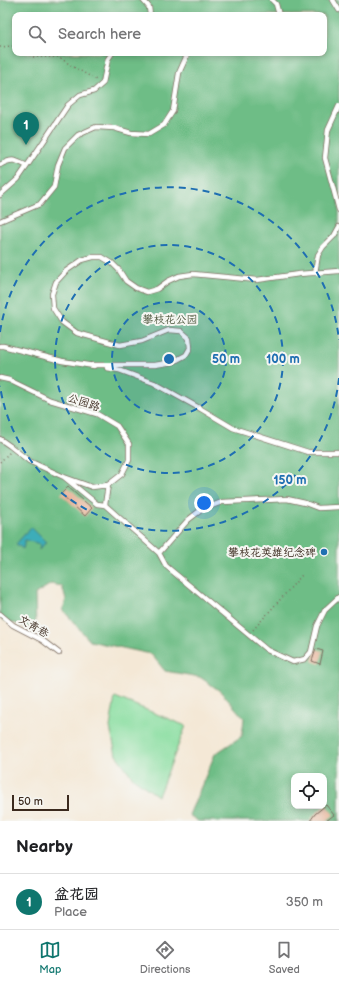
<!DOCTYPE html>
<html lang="en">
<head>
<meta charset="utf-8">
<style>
  :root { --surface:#fff; --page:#f2f2f2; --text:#202124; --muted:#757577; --line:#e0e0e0; --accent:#0f766e }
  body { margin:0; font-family:"Balsamiq Sans","LXGW WenKai TC",sans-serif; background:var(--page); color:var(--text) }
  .controls { position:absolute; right:12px; bottom:12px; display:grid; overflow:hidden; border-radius:8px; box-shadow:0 2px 6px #0003 }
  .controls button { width:36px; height:36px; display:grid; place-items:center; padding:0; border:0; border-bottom:1px solid var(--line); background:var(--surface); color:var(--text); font:20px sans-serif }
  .scale { position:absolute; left:12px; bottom:10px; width:57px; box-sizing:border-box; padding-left:4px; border:2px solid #3b2a1e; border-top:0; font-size:11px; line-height:14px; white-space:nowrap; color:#3b2a1e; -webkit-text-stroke:3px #f6f6f2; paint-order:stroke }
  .you { position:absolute; left:204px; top:503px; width:14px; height:14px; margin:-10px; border:3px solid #fff; border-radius:50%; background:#1a73e8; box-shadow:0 0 0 6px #1a73e833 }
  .badge { display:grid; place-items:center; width:26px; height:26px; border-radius:50%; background:var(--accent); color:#fff; font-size:13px; font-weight:700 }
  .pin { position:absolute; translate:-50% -33px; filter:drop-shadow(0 1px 2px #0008) }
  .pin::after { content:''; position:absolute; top:21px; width:14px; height:12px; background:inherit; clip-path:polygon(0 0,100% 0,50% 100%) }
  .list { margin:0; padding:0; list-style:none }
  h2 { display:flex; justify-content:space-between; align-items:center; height:52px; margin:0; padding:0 16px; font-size:17px }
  h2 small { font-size:13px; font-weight:400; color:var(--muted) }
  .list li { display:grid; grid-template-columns:26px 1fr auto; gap:12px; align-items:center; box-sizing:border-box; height:56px; padding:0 16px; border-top:1px solid var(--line) }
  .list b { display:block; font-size:15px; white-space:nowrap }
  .list p { margin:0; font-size:13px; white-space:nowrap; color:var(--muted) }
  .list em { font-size:13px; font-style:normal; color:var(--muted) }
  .icon { flex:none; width:22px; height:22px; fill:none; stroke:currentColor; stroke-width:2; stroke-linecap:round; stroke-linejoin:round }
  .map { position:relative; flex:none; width:339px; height:821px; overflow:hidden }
  .search { position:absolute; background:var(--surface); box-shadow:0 2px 6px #0003; left:12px; right:12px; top:12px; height:44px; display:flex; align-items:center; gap:10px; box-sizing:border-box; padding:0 14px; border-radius:8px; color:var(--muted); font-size:15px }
  .sheet { height:108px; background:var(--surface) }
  nav { display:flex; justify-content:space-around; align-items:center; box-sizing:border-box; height:56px; border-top:1px solid var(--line); background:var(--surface); font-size:11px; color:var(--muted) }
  nav a { display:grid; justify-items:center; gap:2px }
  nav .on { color:var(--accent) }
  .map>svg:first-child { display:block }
  .green { fill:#89dea0; stroke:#62845f }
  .forest { fill:#6ebd86; stroke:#547452; fill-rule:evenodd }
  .water { fill:#3dadb9; stroke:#3c6c6c }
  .building { fill:#e8b298 }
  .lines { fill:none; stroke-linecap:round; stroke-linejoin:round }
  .lane-casing { stroke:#7c6c5e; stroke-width:6 }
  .path { stroke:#7c6c5e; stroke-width:1.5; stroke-dasharray:1 3; stroke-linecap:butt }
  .lane { stroke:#fff; stroke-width:4.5 }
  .ring { fill:none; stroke:#1f6fb2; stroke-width:2; stroke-dasharray:7 5 }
  .poi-dot { fill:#1f6fb2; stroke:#f6f6f2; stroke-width:1.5 }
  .labels { text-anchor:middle; stroke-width:4; stroke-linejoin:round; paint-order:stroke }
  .park-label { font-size:11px; fill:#4e573e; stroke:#f6f6f2 }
  .street-label { font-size:11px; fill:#3b2a1e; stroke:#f6f6f2 }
  .poi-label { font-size:11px; fill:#3b2a1e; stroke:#f6f6f2; text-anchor:end }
  .centre { fill:#1f6fb2; stroke:#f6f6f2; stroke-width:2 }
  .ring-label { font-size:12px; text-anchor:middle; font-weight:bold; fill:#1f6fb2; stroke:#f6f6f2; stroke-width:4; stroke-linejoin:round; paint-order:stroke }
</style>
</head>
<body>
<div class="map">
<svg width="339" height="821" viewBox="0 0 339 821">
  <rect width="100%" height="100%" fill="#f6f6f2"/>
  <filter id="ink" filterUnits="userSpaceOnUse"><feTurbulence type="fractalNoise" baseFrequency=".025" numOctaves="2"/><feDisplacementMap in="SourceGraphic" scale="8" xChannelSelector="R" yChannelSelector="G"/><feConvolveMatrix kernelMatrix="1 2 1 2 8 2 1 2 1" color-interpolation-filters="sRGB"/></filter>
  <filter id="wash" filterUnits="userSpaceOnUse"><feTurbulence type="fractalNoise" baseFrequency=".012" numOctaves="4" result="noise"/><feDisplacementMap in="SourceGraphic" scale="16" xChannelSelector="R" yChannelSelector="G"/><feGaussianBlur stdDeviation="0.9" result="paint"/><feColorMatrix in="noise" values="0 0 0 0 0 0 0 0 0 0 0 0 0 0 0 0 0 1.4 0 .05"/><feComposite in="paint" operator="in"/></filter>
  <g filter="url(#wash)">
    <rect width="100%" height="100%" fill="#f4e8d6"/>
    <path class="green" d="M 115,697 L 186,726 L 158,796 L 134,779 L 116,755 L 110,727 Z"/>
    <path class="forest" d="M 0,0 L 339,0 L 339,821 L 198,821 L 189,815 L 215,754 L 242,736 L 244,718 L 220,691 L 200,677 L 165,671 L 151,654 L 90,641 L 63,610 L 66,599 L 62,586 L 51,584 L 35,594 L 36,629 L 5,621 L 0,617 ZM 15,15 L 324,15 L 324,53 L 15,53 ZM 294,776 L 324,776 L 324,806 L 294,806 Z"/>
    <path class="water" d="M 31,527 L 46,542 L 39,550 L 40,544 L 25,540 L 23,549 L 16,544 Z"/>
    <g id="blocks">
      <path class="building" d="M 68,487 L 92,508 L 85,516 L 61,494 Z
        M 316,649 L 323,651 L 320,664 L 312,661 Z
        M 326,805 L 334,815 L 326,821 L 310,821 L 315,814 Z"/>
    </g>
  </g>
  <g filter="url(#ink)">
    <use href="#blocks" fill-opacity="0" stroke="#7c6c5e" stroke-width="1"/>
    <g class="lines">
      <g class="lane-casing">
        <path id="lane" d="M 143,0 L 149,7 L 150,15
          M 272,0 L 276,4 L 279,15
          M 333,0 L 339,10
          M 339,106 L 328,130 L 325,158 L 339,210
          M 0,165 C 12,158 16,160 27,166
          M 0,195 L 18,179 L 27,166 L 68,105 L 80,95 L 94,91 L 103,83 L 108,59 L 112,53
          M 0,221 L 40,204 L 54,187 L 58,165 L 65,148 L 78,135 L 96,127 L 114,128 L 131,133 L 149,134 L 164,125 L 173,111 L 179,73 L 188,53
          M 315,273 L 318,255 L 323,247 L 334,236 L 339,227
          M 0,346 L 3,346 L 62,361 L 94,366
          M 92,365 L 155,365 L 173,362 L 186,355 L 190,348 L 189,338 L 181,331 L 169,330 L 142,341 L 120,345 L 77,333 L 62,322 L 53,308 L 52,294 L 56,282 L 66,271 L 82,260 L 93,257 L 102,257 L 112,263 L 119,270 L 126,281 L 136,288 L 147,292 L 157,289 L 168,281 L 179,276 L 193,274 L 257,280 L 299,274 L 339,271
          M 107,368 L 119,370 L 154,383 L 201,409 L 233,428 L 308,452 L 339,452
          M 0,378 L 9,380 L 50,400 L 97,414 L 117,426 L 129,444 L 129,460 L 122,474 L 108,485 L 92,487 L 64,477 L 29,461 L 10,446 L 0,439
          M 64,477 L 97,504 L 105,505 L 159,553 L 166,566 L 267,650 L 293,662 L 305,659 L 311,652 L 317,626 L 325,610 L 339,597
          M 105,505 L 108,485
          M 159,553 L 188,520 L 201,510 L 222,502 L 287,499 L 305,503 L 318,508 L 339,507
          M 0,614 L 13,625 L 42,640 L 59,653"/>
      </g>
      <path class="path" d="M 0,47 L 12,46 L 15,47
        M 26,53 L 34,57 L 59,57 L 72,66 L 98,81
        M 0,462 L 10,452
        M 253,630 L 302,575"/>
      <use href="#lane" class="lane"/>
    </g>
  </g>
  <circle cx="169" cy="359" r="57" fill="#1f6fb2" fill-opacity=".12"/>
  <g class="ring">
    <circle cx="169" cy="359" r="57"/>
    <circle cx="169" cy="359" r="114"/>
    <path d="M339 378A171 171 0 0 1 0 386M0 332A171 171 0 0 1 339 340"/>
  </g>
  <circle class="poi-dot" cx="324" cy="552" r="4"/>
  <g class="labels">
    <g class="park-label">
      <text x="170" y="323">攀枝花公园</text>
    </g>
    <g class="street-label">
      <text transform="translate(84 402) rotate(19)" y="4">公园路</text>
      <text transform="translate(34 626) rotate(30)" y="4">文青巷</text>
    </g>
    <g class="poi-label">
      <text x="316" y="556">攀枝花英雄纪念碑</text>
    </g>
  </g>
  <circle cx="169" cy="359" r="6" class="centre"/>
  <g class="ring-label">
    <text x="226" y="363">50 m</text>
    <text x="283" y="363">100 m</text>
    <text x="290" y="484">150 m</text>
  </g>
</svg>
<div class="controls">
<button><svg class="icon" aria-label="locate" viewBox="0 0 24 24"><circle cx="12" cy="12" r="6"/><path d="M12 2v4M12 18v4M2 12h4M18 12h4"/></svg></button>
</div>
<div class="scale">50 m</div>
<div class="you"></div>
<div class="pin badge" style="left:26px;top:145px">1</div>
<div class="search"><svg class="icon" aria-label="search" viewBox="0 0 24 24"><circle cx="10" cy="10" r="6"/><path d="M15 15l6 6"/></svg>Search here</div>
</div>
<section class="sheet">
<h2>Nearby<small></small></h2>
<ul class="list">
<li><span class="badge">1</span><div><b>盆花园</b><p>Place</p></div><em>350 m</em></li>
</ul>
</section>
<nav>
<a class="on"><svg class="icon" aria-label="map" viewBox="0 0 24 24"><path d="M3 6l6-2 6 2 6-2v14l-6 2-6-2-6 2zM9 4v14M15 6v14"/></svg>Map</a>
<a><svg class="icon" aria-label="directions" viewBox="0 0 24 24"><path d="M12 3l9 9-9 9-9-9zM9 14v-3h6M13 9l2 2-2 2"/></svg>Directions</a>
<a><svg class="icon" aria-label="saved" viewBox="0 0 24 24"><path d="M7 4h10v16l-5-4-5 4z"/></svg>Saved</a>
</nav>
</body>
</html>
